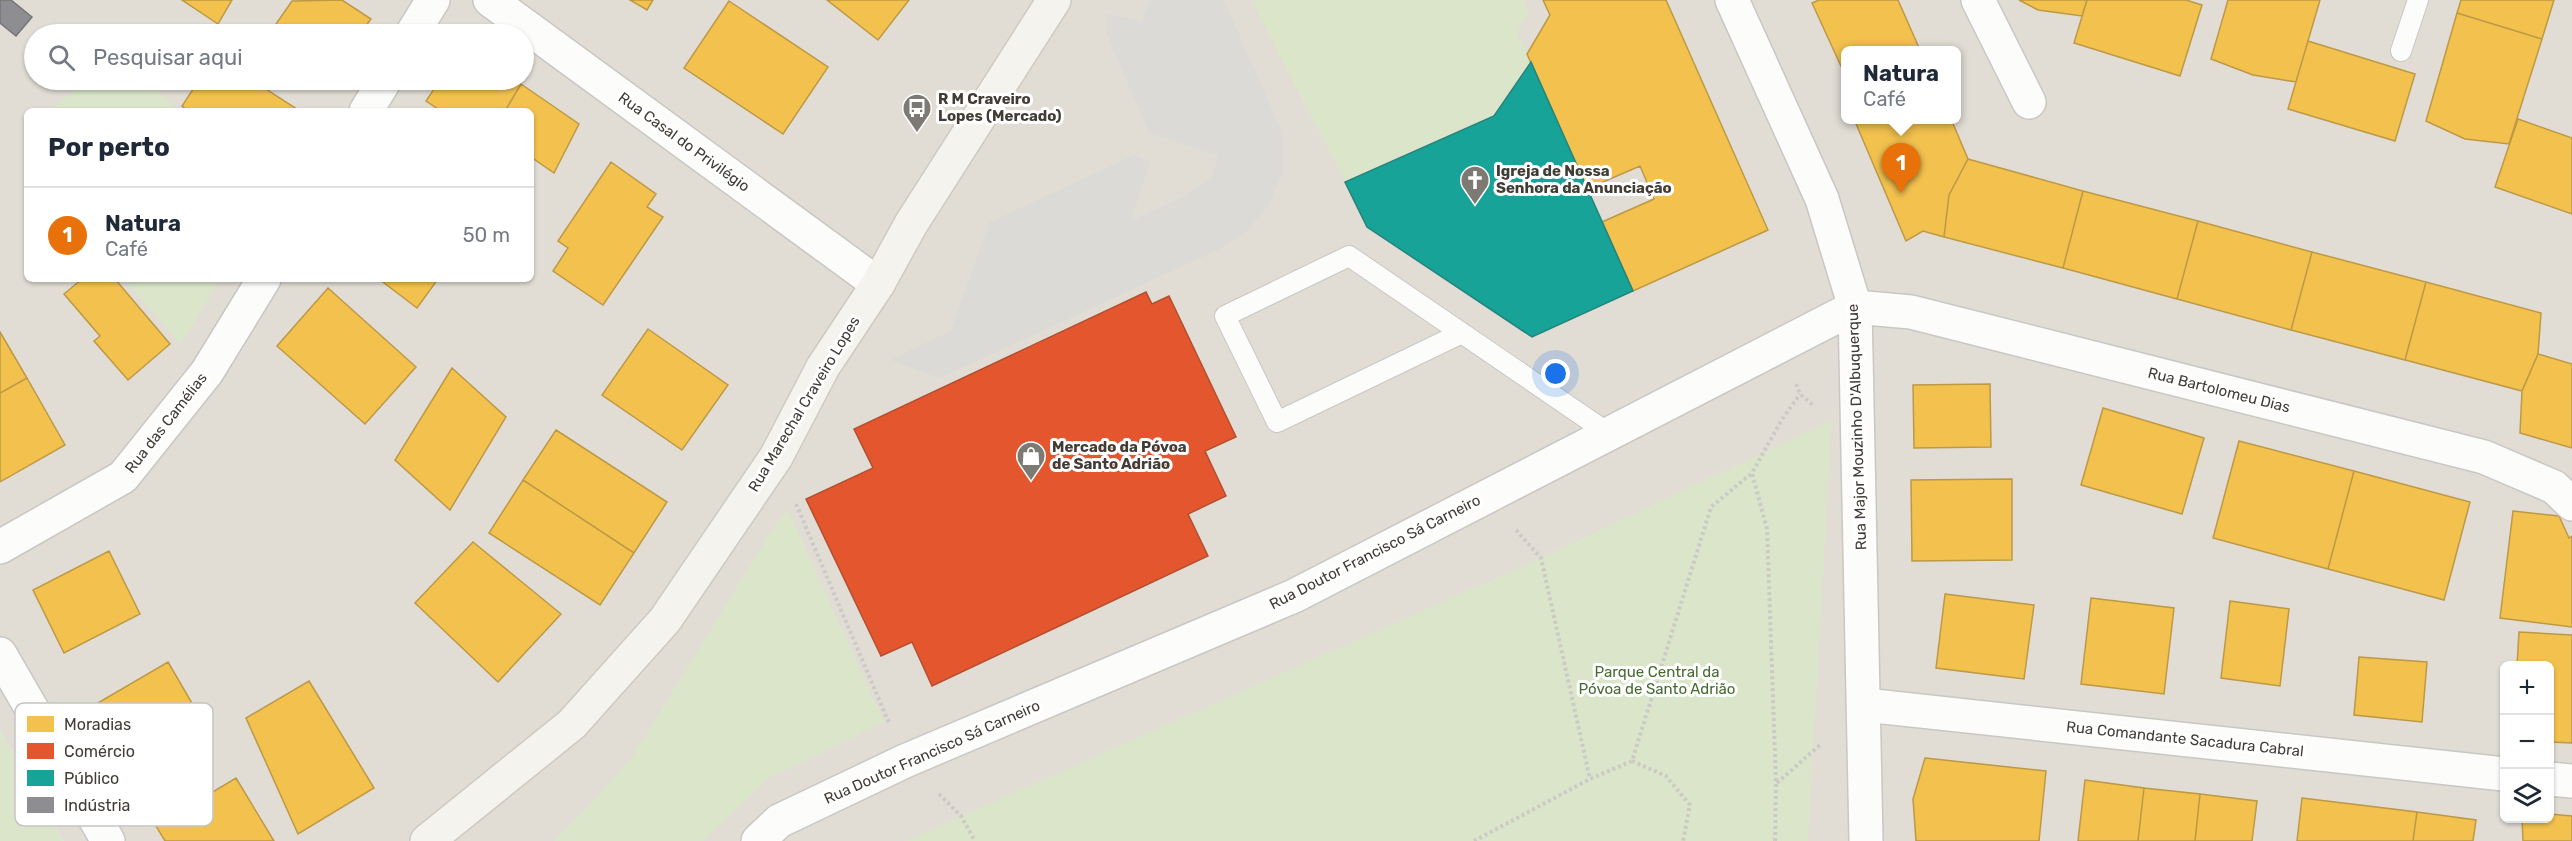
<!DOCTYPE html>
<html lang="pt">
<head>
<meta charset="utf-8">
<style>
  :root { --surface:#fff; --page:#f6f6f7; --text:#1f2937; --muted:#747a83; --line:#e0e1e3; --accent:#2563eb }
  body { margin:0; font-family:Rubik,sans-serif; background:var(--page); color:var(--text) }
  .controls { position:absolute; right:18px; bottom:18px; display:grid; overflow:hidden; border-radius:9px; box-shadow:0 2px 4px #0004 }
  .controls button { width:54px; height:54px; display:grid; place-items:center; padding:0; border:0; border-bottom:2px solid var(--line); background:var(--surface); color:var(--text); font:30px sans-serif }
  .you { position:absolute; left:1556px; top:374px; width:21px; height:21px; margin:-15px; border:4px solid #fff; border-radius:50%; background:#1a73e8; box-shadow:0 0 0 9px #1a73e833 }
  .badge { display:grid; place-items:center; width:39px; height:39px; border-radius:50%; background:var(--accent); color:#fff; font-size:20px; font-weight:700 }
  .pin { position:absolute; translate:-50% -50px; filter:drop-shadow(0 2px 3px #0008) }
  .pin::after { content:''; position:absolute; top:32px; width:21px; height:18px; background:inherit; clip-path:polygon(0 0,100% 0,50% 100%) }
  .popup { position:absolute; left:1841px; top:46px; width:120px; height:78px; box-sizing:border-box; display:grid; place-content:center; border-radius:9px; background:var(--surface); filter:drop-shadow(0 2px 4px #0005); font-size:20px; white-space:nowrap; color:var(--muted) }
  .popup b { font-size:22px; color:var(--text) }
  .popup::after { content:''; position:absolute; left:50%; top:100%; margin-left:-12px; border:12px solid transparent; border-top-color:var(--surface) }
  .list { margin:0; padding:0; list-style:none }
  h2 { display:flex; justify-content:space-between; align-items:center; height:78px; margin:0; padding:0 24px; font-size:26px }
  h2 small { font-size:20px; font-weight:400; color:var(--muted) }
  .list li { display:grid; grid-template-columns:39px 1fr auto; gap:18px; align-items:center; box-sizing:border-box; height:96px; padding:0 24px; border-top:2px solid var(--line) }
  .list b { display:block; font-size:22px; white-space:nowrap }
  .list p { margin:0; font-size:20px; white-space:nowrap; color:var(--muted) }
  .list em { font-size:20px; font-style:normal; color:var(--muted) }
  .icon { flex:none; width:33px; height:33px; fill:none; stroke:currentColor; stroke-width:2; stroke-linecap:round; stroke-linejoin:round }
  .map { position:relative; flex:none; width:2572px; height:841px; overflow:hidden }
  .search { position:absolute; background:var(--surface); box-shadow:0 2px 4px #0004; left:24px; top:24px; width:510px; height:66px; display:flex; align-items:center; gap:15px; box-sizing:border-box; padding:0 21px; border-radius:33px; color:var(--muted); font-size:22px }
  .panel { position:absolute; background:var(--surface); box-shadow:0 2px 4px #0004; left:24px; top:108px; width:510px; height:174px; border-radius:9px }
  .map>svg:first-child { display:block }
  .residential { fill:#e1ddd5; fill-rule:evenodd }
  .green { fill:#dae5c9 }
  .parking { fill:#dcdad7 }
  .homes { fill:#f2c14e; stroke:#bd9946; stroke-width:1.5 }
  .shops { fill:#e4572e; stroke:#b34f30; stroke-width:1.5 }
  .public { fill:#17a398; stroke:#24847a; stroke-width:1.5 }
  .industry { fill:#8d8d92; stroke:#767576; stroke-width:1.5 }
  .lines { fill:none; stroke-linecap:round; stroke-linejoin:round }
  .lane-casing { stroke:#c9c7c3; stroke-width:22 }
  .street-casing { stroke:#c9c7c3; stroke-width:36 }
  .secondary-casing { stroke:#cecac1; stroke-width:36 }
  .path { stroke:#cbcac6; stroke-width:4; stroke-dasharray:3 3; stroke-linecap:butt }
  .lane { stroke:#fcfcfb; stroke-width:20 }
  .street { stroke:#fcfcfb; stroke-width:33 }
  .secondary { stroke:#f4f3ed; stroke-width:33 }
  .labels { text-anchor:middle; stroke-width:6; stroke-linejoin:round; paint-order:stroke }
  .poi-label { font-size:15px; font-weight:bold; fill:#413c35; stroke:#fff; text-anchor:start }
  .street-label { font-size:15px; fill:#413c35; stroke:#fff }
  .park-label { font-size:15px; fill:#476b30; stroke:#fff }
  .key { fill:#fff; stroke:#c6c4c2; stroke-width:1.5 }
  .key-label { font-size:16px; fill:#413c35 }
</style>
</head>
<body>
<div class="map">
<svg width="2572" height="841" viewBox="0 0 2572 841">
  <rect width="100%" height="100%" fill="#edebe7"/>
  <path class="residential" d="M 0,0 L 2572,0 L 2572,841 L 64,841 L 0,730 ZM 34,34 L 524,34 L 524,80 L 34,80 ZM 1846,50 L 1956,50 L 1956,119 L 1846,119 ZM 27,111 L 531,111 L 531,279 L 27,279 ZM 2504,666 L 2550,666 L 2550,818 L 2504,818 Z"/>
  <path class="green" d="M 1251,0 L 1524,0 L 1529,11 L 1517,32 L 1531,62 L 1494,116 L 1345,182 Z
    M 84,80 L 145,80 L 180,111 L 51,111 Z
    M 124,279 L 220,279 L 181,345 Z
    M 1832,420 L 1808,841 L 906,841 L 1541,558 Z
    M 788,510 L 884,722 L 769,778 L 703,841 L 554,841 L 590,805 L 634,754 L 776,523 Z
    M 0,730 L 64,841 L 0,841 Z"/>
  <path class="parking" d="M 1150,0 L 1224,0 L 1282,132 L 1283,171 L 1269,205 L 1247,231 L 1222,248 L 940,378 L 890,360 L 950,331 L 990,222 L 1134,155 L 1150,161 L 1131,221 L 1182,197 L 1212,177 L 1218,156 L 1149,133 L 1106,33 L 1107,14 L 1142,21 Z"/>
  <path class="homes" d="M 182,0 L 232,0 L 218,24 Z
    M 342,0 L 371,19 L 360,34 L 269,34 L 292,1 Z
    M 630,0 L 653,0 L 647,10 Z
    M 827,0 L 909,0 L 878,40 Z
    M 1543,0 L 1666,0 L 1768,230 L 1633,291 L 1602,222 L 1654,199 L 1640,166 L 1587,189 L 1527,54 L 1550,15 Z
    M 1819,0 L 1898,0 L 1920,50 L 1846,50 L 1846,77 L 1812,3 Z
    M 2019,0 L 2087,0 L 2082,16 L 2038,10 Z
    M 2087,0 L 2186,0 L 2202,5 L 2180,76 L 2074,43 Z
    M 2228,0 L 2320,0 L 2296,82 L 2253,75 L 2211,59 Z
    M 2461,0 L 2554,0 L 2542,39 L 2457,13 Z
    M 729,1 L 828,67 L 783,134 L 684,68 Z
    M 2457,13 L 2542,39 L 2509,144 L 2465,139 L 2426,121 Z
    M 2308,41 L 2415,74 L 2395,141 L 2288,109 Z
    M 199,80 L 252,80 L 300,111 L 188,111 L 182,106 Z
    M 440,80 L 514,80 L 521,84 L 505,111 L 441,111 L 426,101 Z
    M 521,84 L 579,124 L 554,173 L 531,157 L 531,111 L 505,111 Z
    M 1854,119 L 1951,119 L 1968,159 L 1949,195 L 1944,237 L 1923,231 L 1906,241 Z
    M 2518,119 L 2572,138 L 2572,214 L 2495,187 Z
    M 1968,159 L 2083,191 L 2063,268 L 1944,237 L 1949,195 Z
    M 611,162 L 656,194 L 647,207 L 663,217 L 603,305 L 553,271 L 568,248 L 558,241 Z
    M 2083,191 L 2198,221 L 2177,299 L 2063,268 Z
    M 2198,221 L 2312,252 L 2291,330 L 2177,299 Z
    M 2312,252 L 2426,282 L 2405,360 L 2291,330 Z
    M 82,279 L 115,279 L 170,344 L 128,380 L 94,341 L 100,336 L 64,294 Z
    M 379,279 L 438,279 L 417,308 Z
    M 2426,282 L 2541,313 L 2538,354 L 2522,391 L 2405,360 Z
    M 328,288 L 416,367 L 365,424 L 277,346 Z
    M 648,329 L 728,385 L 682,450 L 602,395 Z
    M 0,332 L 27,378 L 0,393 Z
    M 2538,354 L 2572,364 L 2572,448 L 2520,433 L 2522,391 Z
    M 452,368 L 506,417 L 450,510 L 395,460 Z
    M 27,378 L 65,445 L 0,482 L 0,393 Z
    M 1990,384 L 1991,447 L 1914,448 L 1913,385 Z
    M 2103,408 L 2204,438 L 2182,514 L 2081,485 Z
    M 556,430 L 667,502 L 634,553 L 523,480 Z
    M 2239,441 L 2354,471 L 2328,569 L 2213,538 Z
    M 2354,471 L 2470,502 L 2444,600 L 2328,569 Z
    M 2012,479 L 2012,560 L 1912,561 L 1911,480 Z
    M 523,480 L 634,553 L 600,605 L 489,533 Z
    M 2513,511 L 2559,516 L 2569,538 L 2572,536 L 2572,627 L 2500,618 Z
    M 473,542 L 561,614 L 498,682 L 415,603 Z
    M 109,551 L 140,614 L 64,653 L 33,590 Z
    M 1945,594 L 2034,605 L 2024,679 L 1936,668 Z
    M 2091,598 L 2174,608 L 2164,694 L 2081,684 Z
    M 2230,601 L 2289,609 L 2280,686 L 2221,678 Z
    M 2519,632 L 2572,635 L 2572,743 L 2550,742 L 2550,666 L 2517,666 Z
    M 2359,657 L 2427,662 L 2422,722 L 2354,715 Z
    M 168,662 L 203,722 L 131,763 L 96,704 Z
    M 309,681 L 374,788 L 298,834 L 246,718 Z
    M 1925,758 L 2046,771 L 2039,841 L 1916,841 L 1913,799 Z
    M 236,778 L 274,841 L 165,841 L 156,826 Z
    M 2085,780 L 2144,788 L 2138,841 L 2078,841 Z
    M 2144,788 L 2200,794 L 2195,841 L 2138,841 Z
    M 2200,794 L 2257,801 L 2252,841 L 2195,841 Z
    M 2302,798 L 2417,812 L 2413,841 L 2297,841 Z
    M 2417,812 L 2476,820 L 2473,841 L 2413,841 Z
    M 2550,814 L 2572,816 L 2572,841 L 2523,841 L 2522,818 L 2550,818 Z"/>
  <path class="shops" d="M 1146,292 L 1152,304 L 1169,296 L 1236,437 L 1205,451 L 1226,496 L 1188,514 L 1208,556 L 932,686 L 912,642 L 881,656 L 806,499 L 873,468 L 854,429 Z"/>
  <path class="public" d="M 1531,62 L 1633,291 L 1532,337 L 1367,227 L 1345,182 L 1494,116 Z"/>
  <path class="industry" d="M 0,0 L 11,0 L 32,17 L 16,36 L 0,23 Z"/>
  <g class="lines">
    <g class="lane-casing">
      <path id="lane" d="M 2401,51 L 2418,0
        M 1462,333 L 1277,422 L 1225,316 L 1349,256 L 1608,433"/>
    </g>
    <g class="street-casing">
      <path id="street" d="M 490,0 L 878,284
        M 1732,0 L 1822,199 L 1855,307 L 1866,841
        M 1978,0 L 2029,102
        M 412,34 L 433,0
        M 366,111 L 385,80
        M 0,547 L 123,477 L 207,372 L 264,279
        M 0,654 L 108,841
        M 1865,705 L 2504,774
        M 2550,779 L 2572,781
        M 758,841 L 779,821 L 905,761 L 1294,596 L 1855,307 L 1911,312 L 2484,457 L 2554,487 L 2572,504"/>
    </g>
    <g class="secondary-casing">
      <path id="secondary" d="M 427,841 L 572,724 L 665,620 L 776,457 L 823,367 L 878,284 L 911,224 L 1054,0"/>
    </g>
    <path class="path" d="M 1796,384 L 1800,394 L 1814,406
      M 796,504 L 889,723
      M 1516,530 L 1541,558 L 1590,779
      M 1632,761 L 1666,776 L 1690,805 L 1683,841
      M 1777,783 L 1821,744
      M 939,794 L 961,816 L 975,841
      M 1474,841 L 1590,779 L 1632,761 L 1711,507 L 1752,473
      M 1775,841 L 1776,783 L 1767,529 L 1752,473 L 1781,421 L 1800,394"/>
    <use href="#lane" class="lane"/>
    <use href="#street" class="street"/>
    <use href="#secondary" class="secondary"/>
  </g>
  <defs>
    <g id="bus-pin" transform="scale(1.5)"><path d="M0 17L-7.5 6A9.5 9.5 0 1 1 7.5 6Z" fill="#7d7973" stroke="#fff"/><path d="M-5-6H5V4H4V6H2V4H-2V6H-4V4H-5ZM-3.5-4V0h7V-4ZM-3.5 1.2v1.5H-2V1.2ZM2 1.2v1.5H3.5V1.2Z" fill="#fff"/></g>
    <g id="church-pin" transform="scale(1.5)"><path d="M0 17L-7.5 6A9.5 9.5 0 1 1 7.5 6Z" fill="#7d7973" stroke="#fff"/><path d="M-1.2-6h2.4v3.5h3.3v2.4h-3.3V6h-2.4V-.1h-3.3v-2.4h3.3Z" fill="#fff"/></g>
    <g id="shop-pin" transform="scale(1.5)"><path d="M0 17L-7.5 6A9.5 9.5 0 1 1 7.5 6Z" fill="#7d7973" stroke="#fff"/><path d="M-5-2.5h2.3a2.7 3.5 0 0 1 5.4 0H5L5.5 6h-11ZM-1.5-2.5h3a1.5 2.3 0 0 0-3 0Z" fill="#fff"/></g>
  </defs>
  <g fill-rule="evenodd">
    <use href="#bus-pin" x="917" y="108"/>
    <use href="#church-pin" x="1475" y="180"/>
    <use href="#shop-pin" x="1031" y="456"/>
  </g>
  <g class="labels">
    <g class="poi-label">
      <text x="938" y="104">R M Craveiro<tspan x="938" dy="17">Lopes (Mercado)</tspan></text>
      <text x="1496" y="176">Igreja de Nossa<tspan x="1496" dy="17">Senhora da Anunciação</tspan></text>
      <text x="1052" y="452">Mercado da Póvoa<tspan x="1052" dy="17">de Santo Adrião</tspan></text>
    </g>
    <g class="street-label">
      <text transform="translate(684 142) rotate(36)" y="5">Rua Casal do Privilégio</text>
      <text transform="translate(2219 390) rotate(14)" y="5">Rua Bartolomeu Dias</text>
      <text transform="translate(804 404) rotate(-59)" y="5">Rua Marechal Craveiro Lopes</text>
      <text transform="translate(166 423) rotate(-52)" y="5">Rua das Camélias</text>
      <text transform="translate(1857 427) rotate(-92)" y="5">Rua Major Mouzinho D'Albuquerque</text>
      <text transform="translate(1375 552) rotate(-27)" y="5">Rua Doutor Francisco Sá Carneiro</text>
      <text transform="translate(2185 739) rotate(6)" y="5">Rua Comandante Sacadura Cabral</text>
      <text transform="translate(932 752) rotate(-24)" y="5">Rua Doutor Francisco Sá Carneiro</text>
    </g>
    <g class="park-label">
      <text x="1657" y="677">Parque Central da<tspan x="1657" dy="17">Póvoa de Santo Adrião</tspan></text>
    </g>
  </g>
  <rect x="15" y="703" width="198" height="123" rx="9" class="key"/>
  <rect x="27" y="716" width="27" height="16" fill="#f2c14e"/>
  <rect x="27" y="743" width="27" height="16" fill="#e4572e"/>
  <rect x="27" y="770" width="27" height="16" fill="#17a398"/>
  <rect x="27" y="797" width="27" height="16" fill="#8d8d92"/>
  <g class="key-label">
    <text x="64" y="730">Moradias</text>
    <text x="64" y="757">Comércio</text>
    <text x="64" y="784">Público</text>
    <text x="64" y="811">Indústria</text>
  </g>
</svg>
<div class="controls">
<button>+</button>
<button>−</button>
<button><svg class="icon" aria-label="layers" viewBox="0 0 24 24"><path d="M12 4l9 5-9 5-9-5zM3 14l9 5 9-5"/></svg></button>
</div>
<div class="you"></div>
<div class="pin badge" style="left:1901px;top:193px;background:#e8710a">1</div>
<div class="popup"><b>Natura</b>Café</div>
<div class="search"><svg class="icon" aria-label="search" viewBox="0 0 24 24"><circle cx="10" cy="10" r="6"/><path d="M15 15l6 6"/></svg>Pesquisar aqui</div>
<section class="panel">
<h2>Por perto<small></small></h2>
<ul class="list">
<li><span class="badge" style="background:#e8710a">1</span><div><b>Natura</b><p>Café</p></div><em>50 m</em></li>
</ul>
</section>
</div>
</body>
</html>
